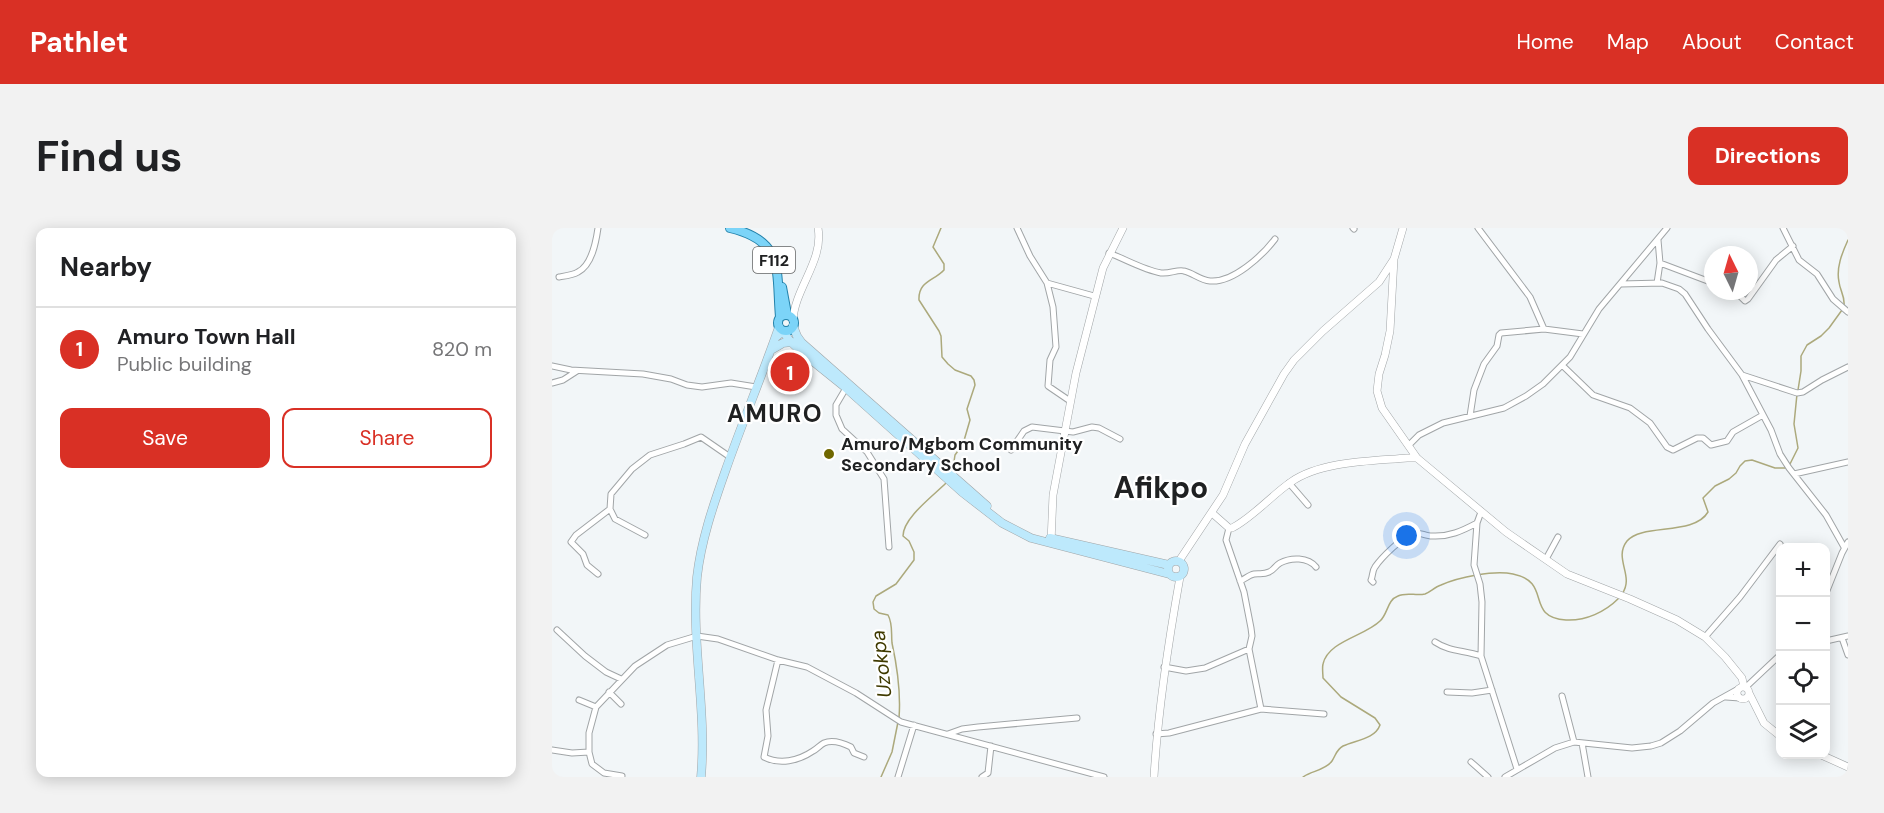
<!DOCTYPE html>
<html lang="en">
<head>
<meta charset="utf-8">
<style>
  :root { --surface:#fff; --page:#f2f2f2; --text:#202124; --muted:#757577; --line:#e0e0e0; --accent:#d93025 }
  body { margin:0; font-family:"DM Sans",sans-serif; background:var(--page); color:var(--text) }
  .controls { position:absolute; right:18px; bottom:18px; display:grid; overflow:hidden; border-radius:12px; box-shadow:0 3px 15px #0003 }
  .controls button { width:54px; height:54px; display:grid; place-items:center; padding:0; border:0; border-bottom:2px solid var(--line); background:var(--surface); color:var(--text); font:30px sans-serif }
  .compass { position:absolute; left:1152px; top:18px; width:54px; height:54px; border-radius:50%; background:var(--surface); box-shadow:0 3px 15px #0003; rotate:355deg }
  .you { position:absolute; left:855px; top:308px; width:21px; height:21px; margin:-15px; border:4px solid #fff; border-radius:50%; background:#1a73e8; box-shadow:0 0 0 9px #1a73e833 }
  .badge { display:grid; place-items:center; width:39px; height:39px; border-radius:50%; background:var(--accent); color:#fff; font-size:20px; font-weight:700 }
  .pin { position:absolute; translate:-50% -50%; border:3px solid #fff; box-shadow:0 2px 6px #0006 }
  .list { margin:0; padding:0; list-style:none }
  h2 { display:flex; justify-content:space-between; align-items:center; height:78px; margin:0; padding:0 24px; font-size:26px }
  h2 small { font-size:20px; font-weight:400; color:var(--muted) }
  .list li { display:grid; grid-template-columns:39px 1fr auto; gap:18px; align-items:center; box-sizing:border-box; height:84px; padding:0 24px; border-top:2px solid var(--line) }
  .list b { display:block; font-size:22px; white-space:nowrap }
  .list p { margin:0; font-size:20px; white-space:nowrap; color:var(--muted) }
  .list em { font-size:20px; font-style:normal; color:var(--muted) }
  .actions { display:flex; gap:12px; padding:18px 24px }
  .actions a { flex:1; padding:14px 0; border:2px solid var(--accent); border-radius:12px; text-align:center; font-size:21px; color:var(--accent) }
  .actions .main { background:var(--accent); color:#fff }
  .icon { flex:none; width:33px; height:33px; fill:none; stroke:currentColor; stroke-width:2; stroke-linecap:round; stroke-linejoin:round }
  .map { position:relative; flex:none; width:1296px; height:549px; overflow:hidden; border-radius:12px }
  header { display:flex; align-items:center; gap:36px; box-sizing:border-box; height:84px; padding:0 30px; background:var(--accent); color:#fff }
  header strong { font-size:28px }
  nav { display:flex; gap:33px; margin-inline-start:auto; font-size:21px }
  .intro { display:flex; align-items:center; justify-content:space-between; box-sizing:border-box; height:144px; padding:0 36px }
  h1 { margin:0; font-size:42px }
  .button { padding:15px 27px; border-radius:12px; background:var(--accent); color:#fff; font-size:21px; font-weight:700 }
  main { display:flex; gap:36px; padding:0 36px }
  aside { flex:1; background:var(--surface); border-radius:12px; box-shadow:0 3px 15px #0003 }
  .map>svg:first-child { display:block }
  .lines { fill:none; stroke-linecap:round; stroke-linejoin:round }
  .stream { stroke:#aca97c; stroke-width:1.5 }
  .minor-casing { stroke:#a1a5a7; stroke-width:7 }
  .tertiary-casing { stroke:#a1a5a7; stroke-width:8 }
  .secondary-casing { stroke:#a1a5a7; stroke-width:9 }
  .primary-casing { stroke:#2382aa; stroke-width:10 }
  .minor { stroke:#fff; stroke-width:5 }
  .tertiary { stroke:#fff; stroke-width:7 }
  .secondary { stroke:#bde9fc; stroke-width:8 }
  .primary { stroke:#7cd4f8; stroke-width:8 }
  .poi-dot { fill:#6f6700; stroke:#fff; stroke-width:2 }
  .labels { text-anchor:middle; stroke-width:4.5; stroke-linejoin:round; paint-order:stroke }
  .shield { fill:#fff; stroke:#636464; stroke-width:1.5 }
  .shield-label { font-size:16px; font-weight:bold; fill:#202122 }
  .poi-label { font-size:18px; font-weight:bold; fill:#202122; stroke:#fff; text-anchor:start }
  .water-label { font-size:20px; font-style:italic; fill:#3f3a00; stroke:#fff }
  .district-label { font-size:24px; font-weight:bold; letter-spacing:1.5px; fill:#202122; stroke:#fff }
  .town-label { font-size:30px; font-weight:bold; fill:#202122; stroke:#fff }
</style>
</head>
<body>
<header>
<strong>Pathlet</strong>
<nav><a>Home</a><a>Map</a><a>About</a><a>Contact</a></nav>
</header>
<div class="intro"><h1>Find us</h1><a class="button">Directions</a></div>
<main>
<aside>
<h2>Nearby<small></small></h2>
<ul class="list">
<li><span class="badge">1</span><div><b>Amuro Town Hall</b><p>Public building</p></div><em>820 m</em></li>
</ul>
<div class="actions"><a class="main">Save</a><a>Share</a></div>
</aside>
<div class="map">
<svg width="1296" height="549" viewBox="0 0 1296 549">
  <rect width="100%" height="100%" fill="#f2f6f8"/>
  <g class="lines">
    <path class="stream" d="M 389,0 L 381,19 L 392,36 L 392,42 C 382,53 366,53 367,72 L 387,103 L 389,108 L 390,129 L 396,136 L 403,142 L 419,148 L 422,152 L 423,157 L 415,181 L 418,192 L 411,216 L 403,227 L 401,240
      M 1292,77 C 1293,68 1288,63 1287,54 C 1284,40 1290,25 1296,12
      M 1246,162 L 1249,143 L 1249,128 L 1255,117 L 1269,108 L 1277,100 L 1290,82
      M 1238,236 L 1246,220 L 1242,196 L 1245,166
      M 1070,366 C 1083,348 1061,331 1075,313 C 1090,295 1142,308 1156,284 L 1151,270 L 1163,258 L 1177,251 L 1184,245 L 1188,238 L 1193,233 L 1200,232 L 1223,240 L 1233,240
      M 347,490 C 349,465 345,438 340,415 C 339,405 341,396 336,387 L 327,385 L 322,381 L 321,374 L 324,368 L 344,356 L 362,332 L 362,324 L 357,313 L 351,308 C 351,290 381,268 394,255
      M 329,549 L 340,524 L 346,494
      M 751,549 C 759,543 774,542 780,533 C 784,527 784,522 791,518 C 804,512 823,511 828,497 L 823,490 L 789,469 L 771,450 C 771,446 770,440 771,436 C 776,413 813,408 828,393 C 836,386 835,372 846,368 C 854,364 864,368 873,366 C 878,364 883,359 889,357 C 907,349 942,342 961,346 C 1001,354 972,389 1014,392 C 1034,393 1053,384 1067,370"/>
    <g class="minor-casing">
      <path id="minor" d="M 465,0 L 478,28 L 495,55 L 501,79 L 504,119 L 498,132 L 496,158 L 518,173
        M 801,0 L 802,1
        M 926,0 L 978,69 L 992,101
        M 1231,0 L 1247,32 L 1265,46 L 1281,71 L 1296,84
        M 557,25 C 573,31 592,42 609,45 C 618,46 626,41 632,43 C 641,45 648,52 658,53 C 681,55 710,28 723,11
        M 1108,35 L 1161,55
        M 7,49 C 13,48 21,47 26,44 C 40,37 44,14 46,0
        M 495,55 L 542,68
        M 1105,55 L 1108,35 L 1106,12
        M 1069,56 L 1110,55 L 1127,61 L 1133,66 L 1156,101 L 1190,147 L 1219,202 L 1228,226 L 1237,240 L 1274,287 L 1292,319
        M 1183,63 L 1193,73 L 1196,71 L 1224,32 L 1241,18
        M 0,138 L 19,142 L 91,146 L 119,151 L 135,157 L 150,159 L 179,155 L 204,159
        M 1011,138 L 1041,167 L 1078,180 L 1098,195 L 1115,219 L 1121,222 L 1145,210 L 1151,210 L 1159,217 L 1175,213 L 1181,204 L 1211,187
        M 1190,147 L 1245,165 L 1251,164 L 1270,152 L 1296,139
        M 0,155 L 11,152 L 25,143
        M 294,160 L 284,177 L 284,187 L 290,201 L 315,224 L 332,251 L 337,319
        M 918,188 L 922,162 L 932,136 L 945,118 L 947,107 L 949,105 L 992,101 L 1031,106
        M 857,217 L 867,207 L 891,195 L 952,180 L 974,168 L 991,156 L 1018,129 L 1047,81 L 1115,0
        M 459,222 L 472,203 L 480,199 L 521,204 L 540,199 L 547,200 L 568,211
        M 1242,246 L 1296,234
        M 737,255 L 756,277
        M 925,295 L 922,337 L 928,356 L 930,374 L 929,428 L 965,541
        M 677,300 L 674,312 L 692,364 L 699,400 L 700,408 L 697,421 L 709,481
        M 93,307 L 63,291 L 58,281 L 59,266 L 80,241 L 98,227 L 132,216 L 149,209 L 178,229
        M 994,331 L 1006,309
        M 46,346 L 35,337 L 31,326 L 19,314 L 24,307 L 58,281
        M 688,353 C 693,351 697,347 702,346 C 707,345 711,347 717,344 C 722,342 723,338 728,335 C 739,329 756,329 764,339
        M 821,354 L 819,352 C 821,348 820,343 823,339 C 829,330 851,308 862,305 C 867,304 874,308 880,308 C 897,309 910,303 925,295 L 929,284
        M 1274,365 L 1290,325 L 1296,314
        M 5,402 L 33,428 L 54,444 L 69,451
        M 1153,409 L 1188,369 L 1228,316
        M 1290,410 L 1296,427
        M 1274,413 L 1296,408
        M 883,414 C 898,424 912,422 929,428
        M 226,432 L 214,482 L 216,508 L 212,529 C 228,537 246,533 261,523 C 265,521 268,517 272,515 C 281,511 291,515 299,519 L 302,525 L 312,529
        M 612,439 L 634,443 L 653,440 L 697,421
        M 1194,459 L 1228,427
        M 57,464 L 69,476
        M 895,464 L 920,465 L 940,462
        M 1010,468 L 1022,514
        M 1174,469 L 1188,470
        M 27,472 L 44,479
        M 396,506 L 410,501 L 426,499 L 525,490
        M 604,506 L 617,505 L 709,481 L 772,486
        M 1030,515 L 1036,549
        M 0,522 L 20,525 L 37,524
        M 919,534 L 936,549
        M 70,548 L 52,545 L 40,536 L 37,524 L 37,505 L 44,479 L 83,438 L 115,417 L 145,408 L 166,411 L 226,432 L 255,439 L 304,465 L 349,494 L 552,549
        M 346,549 L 362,497
        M 430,549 L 436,545 L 439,518
        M 953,549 L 1003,520 L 1022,514 L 1080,520 L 1099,518 L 1109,515 L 1128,503 L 1161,475 L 1188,460"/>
    </g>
    <g class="tertiary-casing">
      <path id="tertiary" d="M 842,31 L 838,103 L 833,127 L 827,146 L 825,163 L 830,180 L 865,230 L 954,304 L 1015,346 L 1078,371 L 1125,392 L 1153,409 L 1173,429 L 1190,450 L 1192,459
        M 241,92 C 243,60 272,32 266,0
        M 660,285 L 677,300 L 680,300 C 700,290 720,267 739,254 C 769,233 820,233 855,230 L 865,230
        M 499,314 L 501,267 L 524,145 L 551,40 L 571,0
        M 627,333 L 671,267 L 693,216 L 732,146 L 742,132 L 771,103 L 827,54 L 842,31 L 851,0
        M1185 465a6 6 0 1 1 12 0a6 6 0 1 1-12 0Z
        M 1197,465 L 1212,495 L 1228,508
        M 1267,526 L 1296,539
        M 602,549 C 606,481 616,416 628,349"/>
    </g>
    <g class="secondary-casing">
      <path id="secondary" d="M 241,98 L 245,108 L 250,115 L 435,278
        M 224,109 L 231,103 L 237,112 L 253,127 L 294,160 L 410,264 L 450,295 L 479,310 L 617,346
        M 219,122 L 231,115 L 240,114
        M 498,310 L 617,337
        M616 341a8 8 0 1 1 16 0a8 8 0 1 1-16 0Z
        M 149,549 C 155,483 139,415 145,349 C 149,313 161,278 173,244 C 190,195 210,148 227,99"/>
    </g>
    <g class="primary-casing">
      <path id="primary" d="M 178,0 C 233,13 224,43 228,89
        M 230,59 L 235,86
        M226 95a8 8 0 1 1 16 0a8 8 0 1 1-16 0Z"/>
    </g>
    <use href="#minor" class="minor"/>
    <use href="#tertiary" class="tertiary"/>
    <use href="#secondary" class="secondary"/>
    <use href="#primary" class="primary"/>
  </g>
  <circle class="poi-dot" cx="277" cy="226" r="6"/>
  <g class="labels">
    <rect class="shield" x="201" y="19" width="42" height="26" rx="4.5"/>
    <g class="shield-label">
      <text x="222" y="38">F112</text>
    </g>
    <g class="poi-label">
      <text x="289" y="222">Amuro/Mgbom Community<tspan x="289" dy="21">Secondary School</tspan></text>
    </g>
    <g class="water-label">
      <text transform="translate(329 436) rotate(-96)" y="7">Uzokpa</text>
    </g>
    <g class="district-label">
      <text x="223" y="194">AMURO</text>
    </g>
    <g class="town-label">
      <text x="609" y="270">Afikpo</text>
    </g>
  </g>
</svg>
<div class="controls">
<button>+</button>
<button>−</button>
<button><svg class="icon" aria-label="locate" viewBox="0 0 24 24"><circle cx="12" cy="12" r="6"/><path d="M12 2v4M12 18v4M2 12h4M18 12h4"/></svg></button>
<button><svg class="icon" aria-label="layers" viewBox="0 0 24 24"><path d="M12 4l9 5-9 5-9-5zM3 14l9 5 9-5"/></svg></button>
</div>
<svg class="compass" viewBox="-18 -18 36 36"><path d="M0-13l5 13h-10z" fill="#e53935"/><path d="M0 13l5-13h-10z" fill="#757577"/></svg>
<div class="you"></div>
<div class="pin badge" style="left:238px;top:144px">1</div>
</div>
</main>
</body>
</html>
